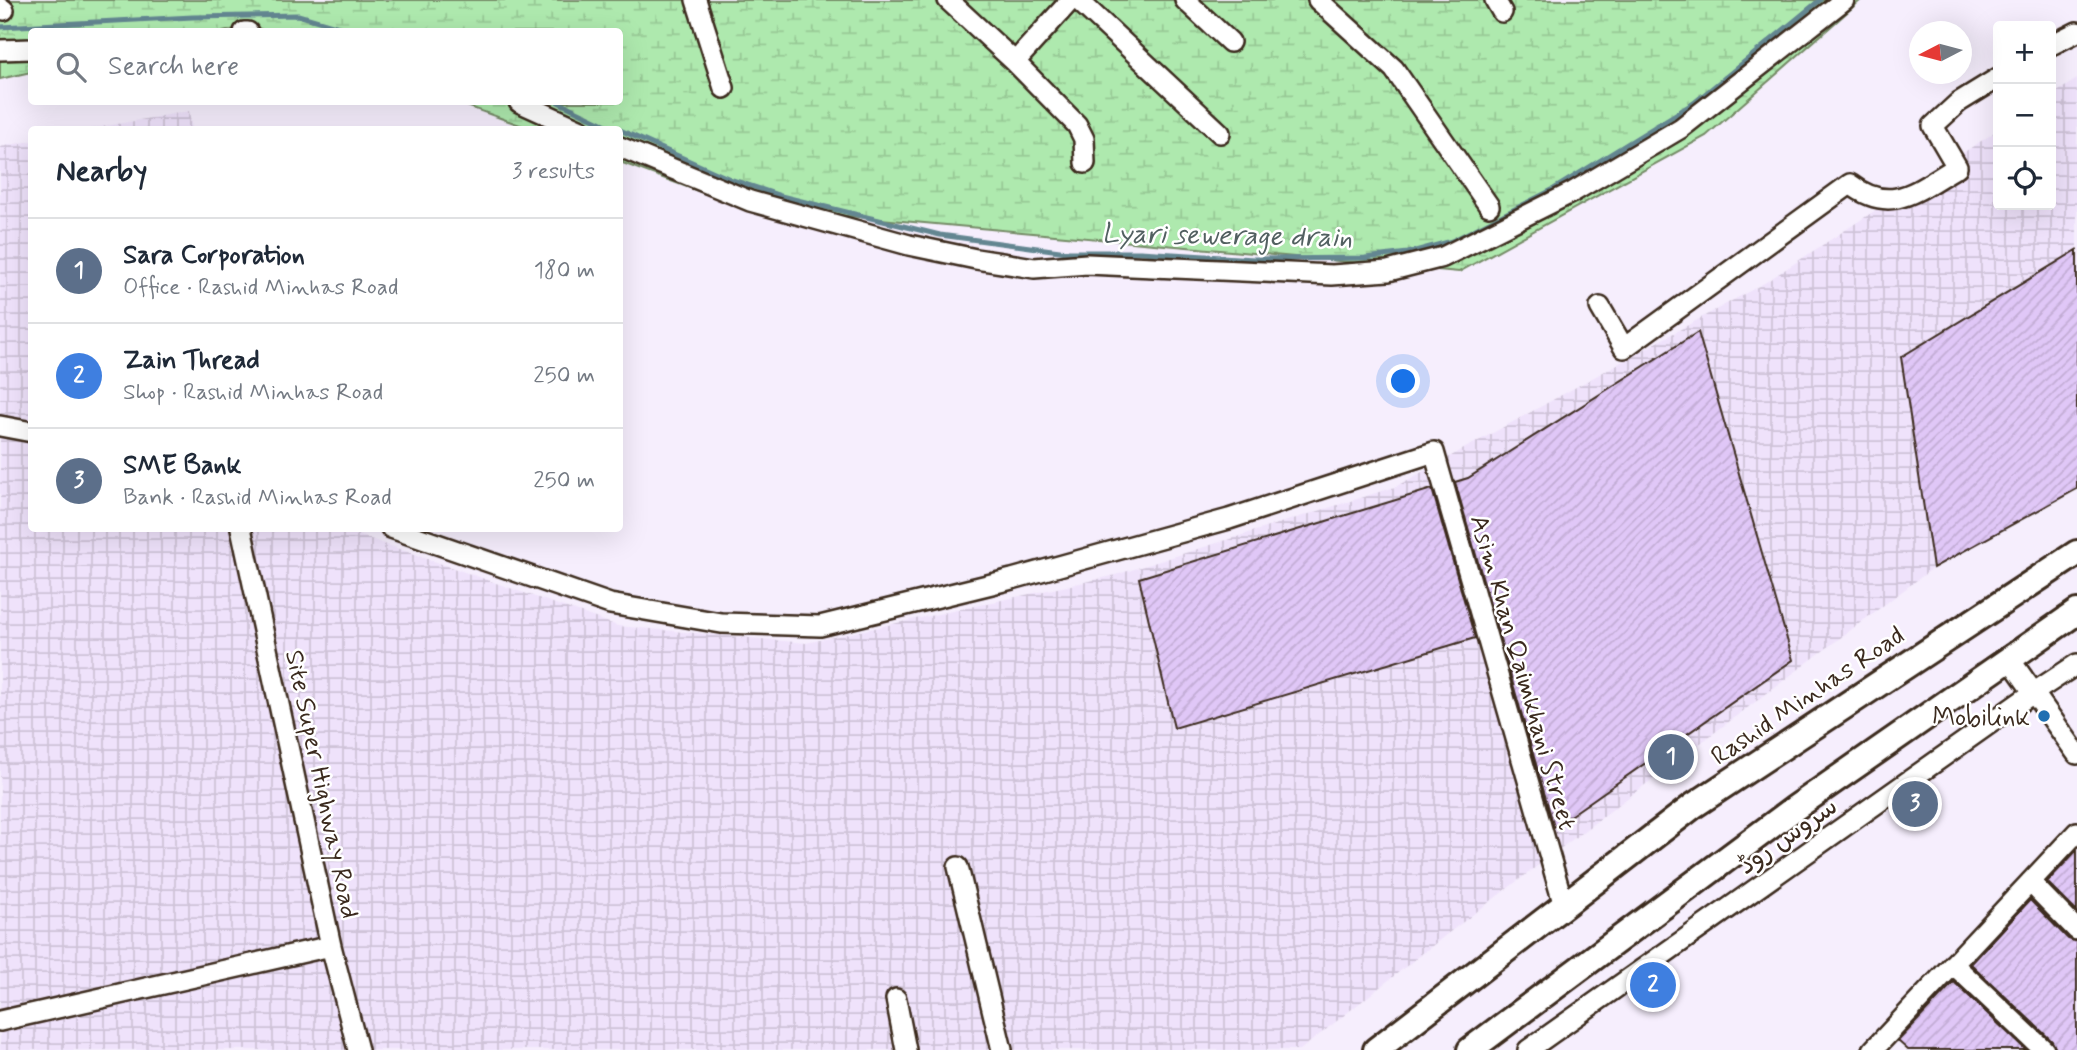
<!DOCTYPE html>
<html lang="en">
<head>
<meta charset="utf-8">
<style>
  :root { --surface:#fff; --page:#f2f2f3; --text:#1f2937; --muted:#747a83; --line:#e0e1e3; --accent:#1f6fb2 }
  body { margin:0; font-family:Mynerve,"Playpen Sans Arabic",sans-serif; background:var(--page); color:var(--text) }
  .controls { position:absolute; right:21px; top:21px; display:grid; overflow:hidden; border-radius:7px; box-shadow:0 7px 28px #0002 }
  .controls button { width:63px; height:63px; display:grid; place-items:center; padding:0; border:0; border-bottom:2px solid var(--line); background:var(--surface); color:var(--text); font:35px sans-serif }
  .compass { position:absolute; left:1909px; top:21px; width:63px; height:63px; border-radius:50%; background:var(--surface); box-shadow:0 7px 28px #0002; rotate:264deg }
  .you { position:absolute; left:1404px; top:382px; width:24px; height:24px; margin:-18px; border:5px solid #fff; border-radius:50%; background:#1a73e8; box-shadow:0 0 0 10px #1a73e833 }
  .badge { display:grid; place-items:center; width:46px; height:46px; border-radius:50%; background:var(--accent); color:#fff; font-size:23px; font-weight:700 }
  .pin { position:absolute; translate:-50% -50%; border:4px solid #fff; box-shadow:0 2px 7px #0006 }
  .list { margin:0; padding:0; list-style:none }
  h2 { display:flex; justify-content:space-between; align-items:center; height:91px; margin:0; padding:0 28px; font-size:30px }
  h2 small { font-size:23px; font-weight:400; color:var(--muted) }
  .list li { display:grid; grid-template-columns:46px 1fr auto; gap:21px; align-items:center; box-sizing:border-box; height:105px; padding:0 28px; border-top:2px solid var(--line) }
  .list b { display:block; font-size:26px; white-space:nowrap }
  .list p { margin:0; font-size:23px; white-space:nowrap; color:var(--muted) }
  .list em { font-size:23px; font-style:normal; color:var(--muted) }
  .icon { flex:none; width:38px; height:38px; fill:none; stroke:currentColor; stroke-width:2; stroke-linecap:round; stroke-linejoin:round }
  .map { position:relative; flex:none; width:2077px; height:1050px; overflow:hidden }
  .search { position:absolute; background:var(--surface); box-shadow:0 7px 28px #0002; left:28px; top:28px; width:595px; height:77px; display:flex; align-items:center; gap:18px; box-sizing:border-box; padding:0 24px; border-radius:7px; color:var(--muted); font-size:26px }
  .panel { position:absolute; background:var(--surface); box-shadow:0 7px 28px #0002; left:28px; top:126px; width:595px; height:406px; border-radius:7px }
  .map>svg:first-child { display:block }
  .industrial { fill:url(#industrial-grid) }
  .wetland { fill:url(#wetland-marsh); stroke:#748a66; stroke-width:2 }
  .lines { fill:none; stroke-linecap:round; stroke-linejoin:round }
  .stream { stroke:#638691; stroke-width:5 }
  .building { fill:url(#building-hatch); stroke:#3b2a1e; stroke-width:2 }
  .minor-casing { stroke:#3b2a1e; stroke-width:24 }
  .major-casing { stroke:#3b2a1e; stroke-width:30 }
  .minor { stroke:#fff; stroke-width:19 }
  .major { stroke:#fff; stroke-width:24 }
  .poi-dot { fill:#1f6fb2; stroke:#fff; stroke-width:2.5 }
  .labels { text-anchor:middle; stroke-width:5; stroke-linejoin:round; paint-order:stroke }
  .street-label { font-size:26px; fill:#3b2a1e; stroke:#fff }
  .poi-label { font-size:26px; fill:#3b2a1e; stroke:#fff; text-anchor:end }
  .water-label { font-size:28px; font-style:italic; fill:#526061; stroke:#fff }
</style>
</head>
<body>
<div class="map">
<svg width="2077" height="1050" viewBox="0 0 2077 1050">
  <defs>
    <pattern id="industrial-grid" width="8" height="8" patternUnits="userSpaceOnUse" patternTransform="scale(1.75)"><rect width="8" height="8" fill="#efe2fb"/><path d="M0 4h8M4 0v8" fill="none" stroke="#cec2d7"/></pattern>
    <pattern id="wetland-marsh" width="20" height="14" patternUnits="userSpaceOnUse" patternTransform="scale(1.75)"><rect width="20" height="14" fill="#aee9ae"/><path d="M1 5h8M5 5V1M11 12h8M15 12V8" fill="none" stroke="#97c895"/></pattern>
    <pattern id="building-hatch" width="6" height="6" patternUnits="userSpaceOnUse" patternTransform="scale(1.75)"><rect width="6" height="6" fill="#e0c7f7"/><path d="M-1 1l2-2M0 6l6-6M5 7l2-2" fill="none" stroke="#c1abd3"/></pattern>
  </defs>
  <rect width="100%" height="100%" fill="#f6eefd"/>
  <filter id="ink" filterUnits="userSpaceOnUse"><feTurbulence type="fractalNoise" baseFrequency=".0143" numOctaves="2"/><feDisplacementMap in="SourceGraphic" scale="14" xChannelSelector="R" yChannelSelector="G"/><feConvolveMatrix kernelMatrix="1 2 1 2 8 2 1 2 1" color-interpolation-filters="sRGB"/></filter>
  <g filter="url(#ink)">
    <path class="industrial" d="M 2077,79 L 2077,477 L 1933,568 L 1451,931 L 1300,1050 L 0,1050 L 0,147 L 31,141 L 32,528 L 342,529 L 618,626 L 806,643 L 1112,576 L 1395,487 L 1766,282 L 1998,130 L 1998,205 L 2051,205 L 2051,96 Z
      M 189,111 L 192,129 L 90,129 Z"/>
    <path class="wetland" d="M 0,0 L 1861,0 L 1706,136 L 1459,272 L 738,206 L 620,162 L 620,130 L 531,129 L 456,102 L 620,102 L 620,32 L 267,32 L 251,25 L 223,32 L 32,32 L 31,72 L 0,79 Z"/>
    <g class="lines">
      <path class="stream" d="M 0,27 L 193,17 L 298,15 L 356,32
        M 558,102 L 617,130
        M 620,130 L 730,179 L 781,196 L 940,235 L 1067,252 L 1140,252 L 1254,259 L 1365,258 L 1408,253 L 1452,241 L 1554,189 L 1694,103 L 1820,0"/>
    </g>
    <path class="building" d="M 2077,250 L 2077,489 L 1933,568 L 1901,357 Z
      M 1698,332 L 1793,660 L 1554,827 L 1455,482 L 1468,478 Z
      M 1432,489 L 1475,638 L 1174,728 L 1139,578 Z
      M 2077,850 L 2077,912 L 2047,882 Z
      M 2030,900 L 2068,939 L 2077,942 L 2077,1050 L 2056,1050 L 2052,1041 L 1971,964 Z
      M 1954,982 L 2026,1050 L 1908,1050 L 1898,1041 Z"/>
    <g class="lines">
      <g class="minor-casing">
        <path id="minor" d="M 696,0 L 724,88
          M 948,0 L 1015,62 L 1077,125 L 1084,139 L 1085,163
          M 1078,0 L 1220,133
          M 1185,0 L 1230,42
          M 1318,0 L 1394,69 L 1489,206
          M 1495,0 L 1502,12
          M 0,7 L 4,10
          M 244,32 L 248,32
          M 2051,45 L 2077,32
          M 0,50 L 32,49
          M 1015,62 L 1071,0
          M 519,102 L 581,130
          M 620,147 L 750,201 L 909,245 L 976,259 L 1034,268 L 1087,264 L 1332,275 L 1388,271 L 1443,257 L 1573,192 L 1681,128 L 1844,0
          M 1600,307 L 1624,348 L 1850,184 C 1892,216 1917,190 1957,167 L 1933,126 L 1959,102 L 1998,78
          M 0,426 L 32,432
          M 241,528 L 331,946 L 358,1050
          M 391,528 L 610,604 L 721,623 L 820,626 L 1012,579 L 1229,519 L 1434,452 L 1564,906
          M 2009,658 L 2077,754
          M 958,867 L 1002,1050
          M 2030,882 L 2077,930
          M 1953,964 L 2044,1050
          M 896,999 L 906,1050
          M 0,1021 L 331,946
          M 1528,1050 L 2033,693 L 2077,664
          M 1873,1050 L 2077,832"/>
      </g>
      <g class="major-casing">
        <path id="major" d="M 1376,1050 L 1693,806 L 2077,553
          M 1470,1050 L 1795,808 L 2077,612"/>
      </g>
      <use href="#minor" class="minor"/>
      <use href="#major" class="major"/>
    </g>
  </g>
  <circle class="poi-dot" cx="2044" cy="716" r="7"/>
  <g class="labels">
    <g class="street-label">
      <text transform="translate(1524 672) rotate(74)" y="9">Asim Khan Qaimkhani Street</text>
      <text transform="translate(1807 695) rotate(-34)" y="9">Rashid Minhas Road</text>
      <text transform="translate(323 784) rotate(78)" y="9">Site Super Highway Road</text>
      <text transform="translate(1787 835) rotate(-35)" y="9">سروس روڈ</text>
    </g>
    <g class="poi-label">
      <text x="2030" y="725">Mobilink</text>
    </g>
    <g class="water-label">
      <text transform="translate(1227 234) rotate(1)" y="10">Lyari sewerage drain</text>
    </g>
  </g>
</svg>
<div class="controls">
<button>+</button>
<button>−</button>
<button><svg class="icon" aria-label="locate" viewBox="0 0 24 24"><circle cx="12" cy="12" r="6"/><path d="M12 2v4M12 18v4M2 12h4M18 12h4"/></svg></button>
</div>
<svg class="compass" viewBox="-18 -18 36 36"><path d="M0-13l5 13h-10z" fill="#e53935"/><path d="M0 13l5-13h-10z" fill="#747a83"/></svg>
<div class="you"></div>
<div class="pin badge" style="left:1671px;top:757px;background:#5c6f8a">1</div>
<div class="pin badge" style="left:1653px;top:985px;background:#3f7fe0">2</div>
<div class="pin badge" style="left:1915px;top:804px;background:#5c6f8a">3</div>
<div class="search"><svg class="icon" aria-label="search" viewBox="0 0 24 24"><circle cx="10" cy="10" r="6"/><path d="M15 15l6 6"/></svg>Search here</div>
<section class="panel">
<h2>Nearby<small>3 results</small></h2>
<ul class="list">
<li><span class="badge" style="background:#5c6f8a">1</span><div><b>Sara Corporation</b><p>Office · Rashid Minhas Road</p></div><em>180 m</em></li>
<li><span class="badge" style="background:#3f7fe0">2</span><div><b>Zain Thread</b><p>Shop · Rashid Minhas Road</p></div><em>250 m</em></li>
<li><span class="badge" style="background:#5c6f8a">3</span><div><b>SME Bank</b><p>Bank · Rashid Minhas Road</p></div><em>250 m</em></li>
</ul>
</section>
</div>
</body>
</html>
